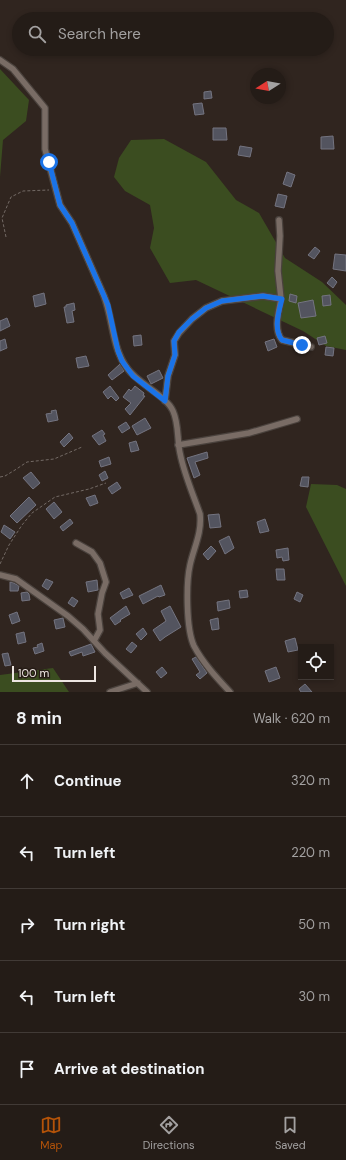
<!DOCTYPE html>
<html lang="en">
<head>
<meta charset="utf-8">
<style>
  :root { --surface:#241c17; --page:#2c2520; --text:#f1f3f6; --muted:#a3a1a1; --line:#413a36; --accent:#b45309 }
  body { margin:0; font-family:"DM Sans",sans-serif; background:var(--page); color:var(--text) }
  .controls { position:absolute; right:12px; bottom:12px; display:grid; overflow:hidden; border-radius:0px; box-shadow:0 2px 6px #0003 }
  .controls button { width:36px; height:36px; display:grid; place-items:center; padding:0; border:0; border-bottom:1px solid var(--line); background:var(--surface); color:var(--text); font:20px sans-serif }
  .compass { position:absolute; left:250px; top:68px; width:36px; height:36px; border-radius:50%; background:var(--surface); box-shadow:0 2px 6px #0003; rotate:259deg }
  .scale { position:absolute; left:12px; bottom:10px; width:84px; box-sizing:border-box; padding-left:4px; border:2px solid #ede6e2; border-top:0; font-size:11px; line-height:14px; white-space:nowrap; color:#ede6e2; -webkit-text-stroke:3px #261c16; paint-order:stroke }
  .stop { position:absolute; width:12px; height:12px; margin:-9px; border:3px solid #1a73e8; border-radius:50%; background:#fff }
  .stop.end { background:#1a73e8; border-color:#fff; box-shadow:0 1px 4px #0008 }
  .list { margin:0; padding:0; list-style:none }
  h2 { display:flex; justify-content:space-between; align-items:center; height:52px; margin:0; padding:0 16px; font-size:17px }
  h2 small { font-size:13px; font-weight:400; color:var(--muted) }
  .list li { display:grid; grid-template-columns:26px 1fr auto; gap:12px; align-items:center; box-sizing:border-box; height:72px; padding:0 16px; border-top:1px solid var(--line) }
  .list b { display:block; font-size:15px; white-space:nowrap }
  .list em { font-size:13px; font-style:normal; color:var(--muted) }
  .icon { flex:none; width:22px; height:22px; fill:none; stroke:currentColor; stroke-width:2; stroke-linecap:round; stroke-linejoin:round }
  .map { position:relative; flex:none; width:346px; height:692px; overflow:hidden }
  .search { position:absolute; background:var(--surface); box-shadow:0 2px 6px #0003; left:12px; right:12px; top:12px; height:44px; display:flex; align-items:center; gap:10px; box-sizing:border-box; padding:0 14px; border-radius:22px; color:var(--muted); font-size:15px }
  .sheet { height:412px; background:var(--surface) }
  nav { display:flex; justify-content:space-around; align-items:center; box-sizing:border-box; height:56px; border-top:1px solid var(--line); background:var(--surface); font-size:11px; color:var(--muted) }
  nav a { display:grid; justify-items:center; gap:2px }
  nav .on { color:var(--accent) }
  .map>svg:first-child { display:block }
  .green { fill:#3b4d20 }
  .building { fill:#53545f; stroke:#747480 }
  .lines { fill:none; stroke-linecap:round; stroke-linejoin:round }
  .minor-casing { stroke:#4a423d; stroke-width:8 }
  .path { stroke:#736a65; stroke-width:1; stroke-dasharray:3 2; stroke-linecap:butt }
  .minor { stroke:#796c65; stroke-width:5.5 }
  .route { stroke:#1a73e8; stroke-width:5 }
</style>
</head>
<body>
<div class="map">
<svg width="346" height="692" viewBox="0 0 346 692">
  <rect width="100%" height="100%" fill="#30251f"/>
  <path class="green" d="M 0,69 L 29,100 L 26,121 L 3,140 L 0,177 Z
    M 164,139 L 206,162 L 236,200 L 259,213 L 285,258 L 322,282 L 346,305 L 346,350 L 326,346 L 303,331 L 196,280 L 170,283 L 150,248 L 154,228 L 150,205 L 125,191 L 114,177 L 119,158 L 131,140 Z
    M 311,484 L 337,485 L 346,489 L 346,586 L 306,507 Z
    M 53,668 L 69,692 L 0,692 L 0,675 Z"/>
  <path class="building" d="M 211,91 L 212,98 L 204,99 L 204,92 Z
    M 202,103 L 204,114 L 195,115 L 193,104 Z
    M 213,128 L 226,128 L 227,140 L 213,140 Z
    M 333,136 L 334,149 L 321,149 L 321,137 Z
    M 240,146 L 252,148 L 250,157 L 238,155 Z
    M 287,172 L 295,175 L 291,187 L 283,184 Z
    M 278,194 L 287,196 L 284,208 L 275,206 Z
    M 315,247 L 320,251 L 314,259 L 308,255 Z
    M 335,254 L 346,255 L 346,271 L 333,269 Z
    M 332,277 L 337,282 L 333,288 L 327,283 Z
    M 44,293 L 46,304 L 35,307 L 33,296 Z
    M 290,294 L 297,296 L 296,303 L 289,301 Z
    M 330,295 L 331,305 L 323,306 L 322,296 Z
    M 313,300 L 316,316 L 301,318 L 298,303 Z
    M 74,303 L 75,310 L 72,311 L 74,322 L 67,323 L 64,307 L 66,307 L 66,305 Z
    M 7,318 L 10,326 L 0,331 L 0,321 Z
    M 141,335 L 142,345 L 134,346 L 133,336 Z
    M 325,336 L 327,343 L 319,345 L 317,338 Z
    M 5,339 L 7,348 L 0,351 L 0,341 Z
    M 274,339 L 277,347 L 268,351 L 265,342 Z
    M 326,347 L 334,348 L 333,356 L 325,355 Z
    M 86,356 L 89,366 L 78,368 L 76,358 Z
    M 120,364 L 124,371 L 112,380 L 108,375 Z
    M 159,370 L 163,378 L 151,384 L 147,376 Z
    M 110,386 L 119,398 L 116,401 L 111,396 L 108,399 L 103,392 Z
    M 135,386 L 144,393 L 143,396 L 145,396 L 130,415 L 125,409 L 131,403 L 123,397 L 129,389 L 131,391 Z
    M 56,410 L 58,420 L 48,422 L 46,414 L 52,413 L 51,411 Z
    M 145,418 L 151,428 L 137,435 L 132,426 Z
    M 126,422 L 130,428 L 122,433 L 118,427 Z
    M 102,430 L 105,434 L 103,435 L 106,441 L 99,445 L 92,436 Z
    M 69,433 L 73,438 L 64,447 L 60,442 Z
    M 136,441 L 139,450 L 131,452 L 129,443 Z
    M 207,452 L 208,458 L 195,462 L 200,475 L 194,478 L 187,458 Z
    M 109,457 L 111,464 L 101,467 L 99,461 Z
    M 105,471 L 108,478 L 102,481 L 99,475 Z
    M 31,472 L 40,483 L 33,489 L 23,478 Z
    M 302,477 L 309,477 L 308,487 L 300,486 Z
    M 117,482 L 121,488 L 112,494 L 108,488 Z
    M 95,495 L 98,503 L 90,506 L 86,498 Z
    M 29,497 L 36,505 L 17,523 L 10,516 Z
    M 54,502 L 62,512 L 54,519 L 46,509 Z
    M 219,514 L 221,527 L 210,528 L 208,515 Z
    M 70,519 L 73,523 L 63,531 L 60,527 Z
    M 265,519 L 269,531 L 260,533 L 257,522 Z
    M 4,525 L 15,532 L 10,539 L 1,532 Z
    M 229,536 L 234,548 L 225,554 L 219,541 Z
    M 211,546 L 216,551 L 208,560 L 203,554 Z
    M 288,548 L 289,560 L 283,561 L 282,557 L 277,558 L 276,550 Z
    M 276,569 L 284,569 L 285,580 L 277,580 Z
    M 46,579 L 53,582 L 48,590 L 42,586 Z
    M 97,580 L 98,590 L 88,592 L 86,582 Z
    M 10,582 L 14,583 L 19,586 L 18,591 L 10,591 Z
    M 161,585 L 165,595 L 159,597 L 158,596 L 143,604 L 139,596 Z
    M 129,588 L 133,595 L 123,599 L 120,593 Z
    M 247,590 L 248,597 L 240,598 L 239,591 Z
    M 27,592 L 29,594 L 30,600 L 22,601 L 21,593 Z
    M 297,592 L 303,595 L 300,602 L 294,599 Z
    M 72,597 L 78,601 L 74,607 L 68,603 Z
    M 229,600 L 230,608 L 218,611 L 217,602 Z
    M 126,606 L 130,614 L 120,620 L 121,621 L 115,625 L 110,618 Z
    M 170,606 L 181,627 L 165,637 L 160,641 L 153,630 L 166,621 L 161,611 Z
    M 17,612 L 20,621 L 12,624 L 9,615 Z
    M 63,618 L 65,627 L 56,629 L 54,620 Z
    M 218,618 L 219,629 L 212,630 L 210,620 Z
    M 143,628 L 147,634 L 141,640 L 136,634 Z
    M 24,632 L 26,642 L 18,644 L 16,634 Z
    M 295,638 L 298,650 L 288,652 L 285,641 Z
    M 132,642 L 137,646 L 131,653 L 126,649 Z
    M 42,643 L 44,651 L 35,654 L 33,648 L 38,647 L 37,645 Z
    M 91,644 L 95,652 L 83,656 L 82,652 L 71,656 L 69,652 Z
    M 8,653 L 11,665 L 5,666 L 2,654 Z
    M 196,657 L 207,673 L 200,679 L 196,675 L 200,672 L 192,659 Z
    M 162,667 L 167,673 L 161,678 L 156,672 Z
    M 276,667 L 280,678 L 269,682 L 265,671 Z
    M 305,684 L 312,692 L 301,692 L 299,689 Z"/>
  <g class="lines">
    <g class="minor-casing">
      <path id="minor" d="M 0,60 L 13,69 L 45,108 L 45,149 L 60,205 L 72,223 L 104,296 C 113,319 112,348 127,368 C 138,384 166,395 173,411 C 179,424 177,440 180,453 C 184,474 193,494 200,514 C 202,533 194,547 190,565 C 186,583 186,629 194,646 C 203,663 217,678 230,692
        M 279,220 L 280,236 L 278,271 L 281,299
        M 165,401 L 168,376 L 175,355 L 174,341 L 179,333 L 192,319 L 206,308 L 222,301 L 263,296 L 281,299 C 279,311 273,329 282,340 L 311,347
        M 178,445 L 249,433 L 297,419
        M 76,543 L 92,552 L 100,563 L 106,582 L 102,593 L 98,614 L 100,630 L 94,641
        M 0,575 L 16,579 L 68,616 L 83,629 L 105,653 L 147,692
        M 110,692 L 138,683"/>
    </g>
    <path class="path" d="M 6,237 L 2,218 L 11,197 L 23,191 L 49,190
      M 0,477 L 5,476 L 15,470 L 27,462 L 54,459 L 82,447
      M 0,564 L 9,545 L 22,525 L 32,513 L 55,497 L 89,489 L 106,483"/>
    <use href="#minor" class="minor"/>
  </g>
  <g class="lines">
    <path class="route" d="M 49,162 L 60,205 L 72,223 L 108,305 L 118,351 L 122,361 L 133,376 L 165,401 L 168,376 L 175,355 L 174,341 L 179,332 L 192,319 L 206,308 L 222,301 L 263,296 L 282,299 C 279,311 273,329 282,340 L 302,345"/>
  </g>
</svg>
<div class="controls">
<button><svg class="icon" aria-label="locate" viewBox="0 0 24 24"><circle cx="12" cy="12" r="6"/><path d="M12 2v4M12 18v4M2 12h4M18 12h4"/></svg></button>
</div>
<svg class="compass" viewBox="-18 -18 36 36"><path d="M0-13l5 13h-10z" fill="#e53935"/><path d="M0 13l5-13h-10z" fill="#a3a1a1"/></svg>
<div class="scale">100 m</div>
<div class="stop" style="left:49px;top:162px"></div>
<div class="stop end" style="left:302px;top:345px"></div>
<div class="search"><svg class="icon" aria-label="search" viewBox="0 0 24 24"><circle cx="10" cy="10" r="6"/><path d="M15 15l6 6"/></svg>Search here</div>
</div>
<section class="sheet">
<h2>8 min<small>Walk · 620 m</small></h2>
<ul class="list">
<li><svg class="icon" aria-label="ahead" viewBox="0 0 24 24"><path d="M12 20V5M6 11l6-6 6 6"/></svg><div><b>Continue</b></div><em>320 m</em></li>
<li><svg class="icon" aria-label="left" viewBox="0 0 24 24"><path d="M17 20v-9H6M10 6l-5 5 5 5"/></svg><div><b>Turn left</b></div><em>220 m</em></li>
<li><svg class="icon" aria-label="right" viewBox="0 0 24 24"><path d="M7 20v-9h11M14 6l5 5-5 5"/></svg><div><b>Turn right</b></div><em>50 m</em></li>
<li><svg class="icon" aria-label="left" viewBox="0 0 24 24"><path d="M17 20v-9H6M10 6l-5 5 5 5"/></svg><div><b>Turn left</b></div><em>30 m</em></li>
<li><svg class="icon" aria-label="arrive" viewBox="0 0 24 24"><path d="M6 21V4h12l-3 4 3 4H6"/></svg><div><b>Arrive at destination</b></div></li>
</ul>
</section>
<nav>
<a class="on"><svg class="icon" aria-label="map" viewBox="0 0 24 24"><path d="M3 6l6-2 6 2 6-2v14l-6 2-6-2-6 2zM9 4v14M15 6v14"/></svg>Map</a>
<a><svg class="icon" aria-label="directions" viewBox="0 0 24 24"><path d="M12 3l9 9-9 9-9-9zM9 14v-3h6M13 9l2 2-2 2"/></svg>Directions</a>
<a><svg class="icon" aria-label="saved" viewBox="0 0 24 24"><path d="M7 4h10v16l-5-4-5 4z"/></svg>Saved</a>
</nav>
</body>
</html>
